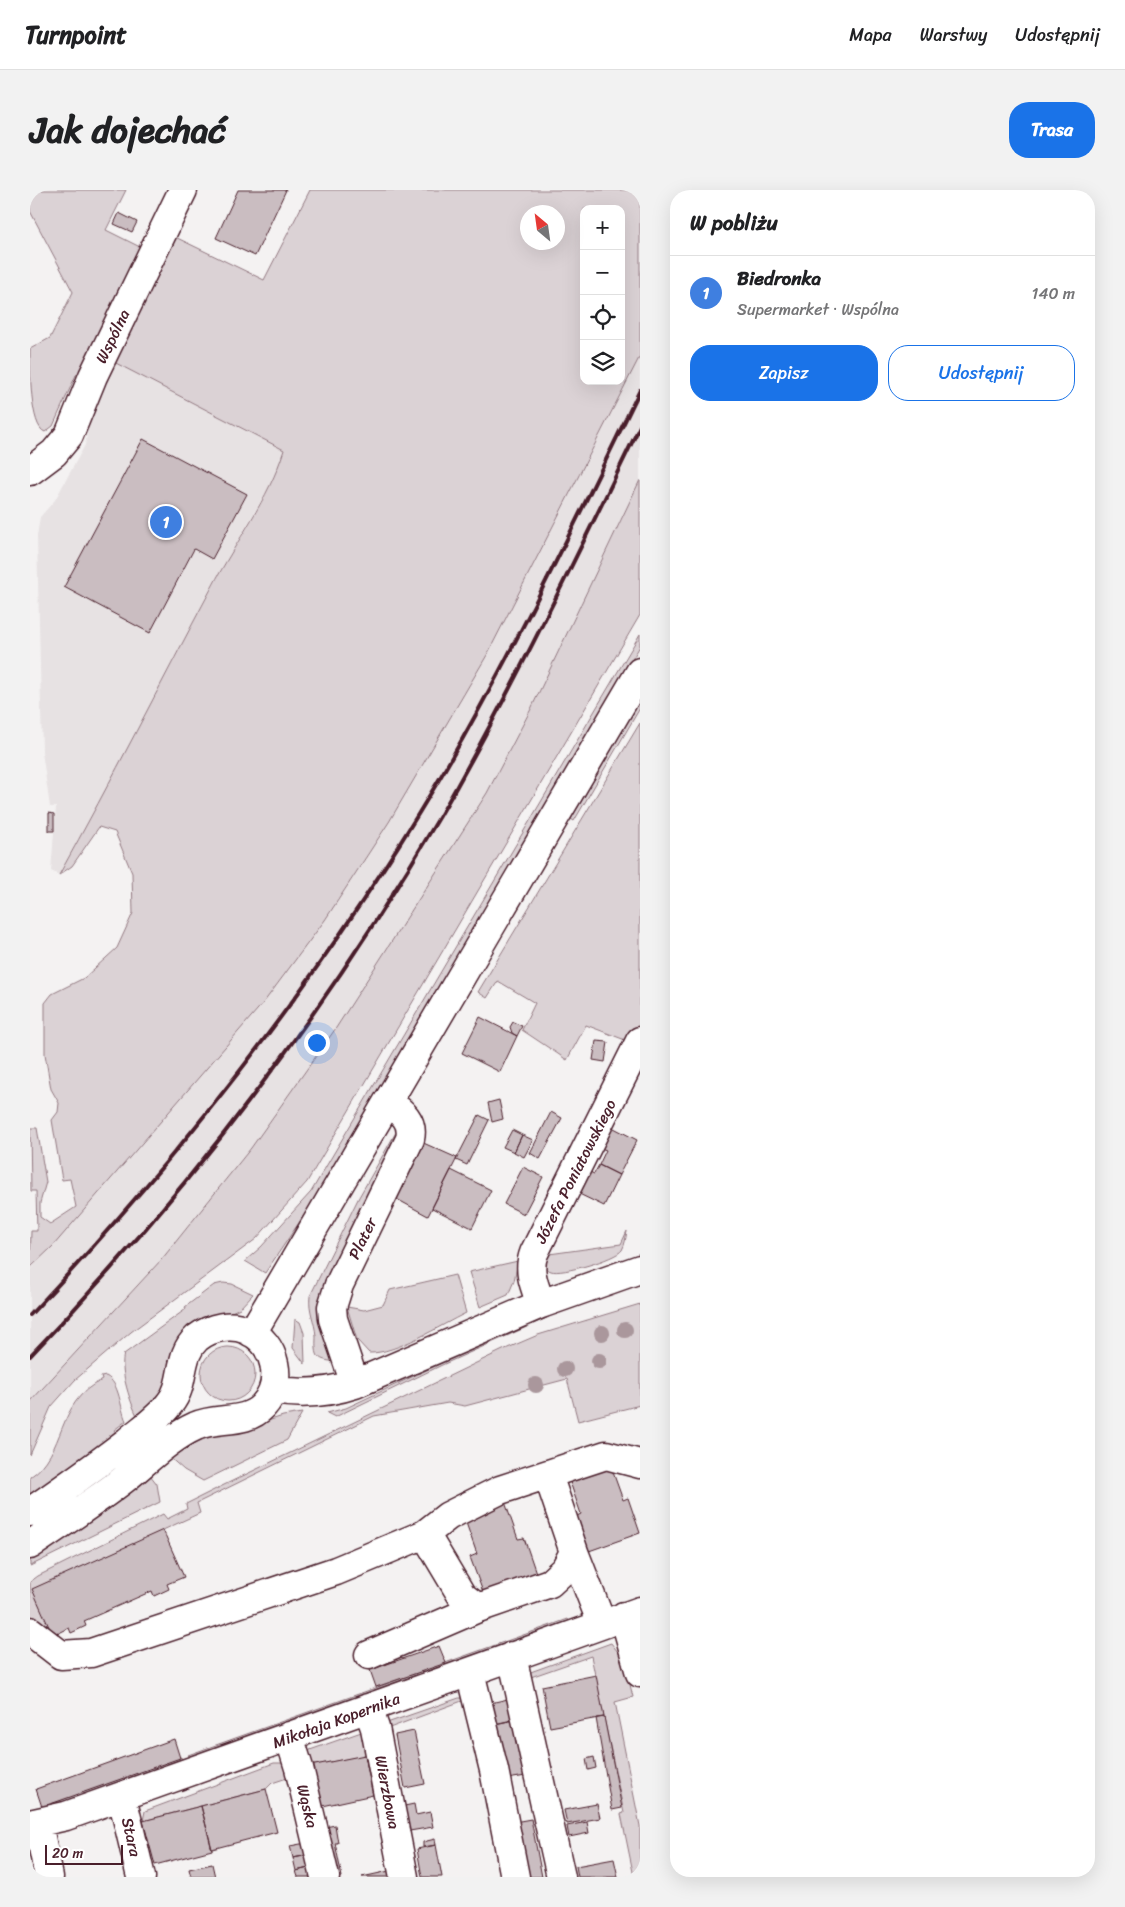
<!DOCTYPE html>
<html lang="pl">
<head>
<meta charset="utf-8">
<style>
  :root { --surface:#fff; --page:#f2f2f2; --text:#202124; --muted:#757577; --line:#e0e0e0; --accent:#1a73e8 }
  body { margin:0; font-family:Sriracha,sans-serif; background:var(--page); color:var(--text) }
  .controls { position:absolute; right:15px; top:15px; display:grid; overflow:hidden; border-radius:10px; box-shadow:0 5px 20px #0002 }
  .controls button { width:45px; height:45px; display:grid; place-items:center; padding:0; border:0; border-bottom:1px solid var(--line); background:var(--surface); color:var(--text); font:25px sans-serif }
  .compass { position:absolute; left:490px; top:15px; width:45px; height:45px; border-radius:50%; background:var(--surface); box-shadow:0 5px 20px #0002; rotate:331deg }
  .scale { position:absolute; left:15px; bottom:12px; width:78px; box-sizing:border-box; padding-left:5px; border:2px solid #4a1f2b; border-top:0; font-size:14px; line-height:18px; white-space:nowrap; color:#4a1f2b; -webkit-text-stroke:4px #fff; paint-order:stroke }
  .you { position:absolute; left:286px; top:852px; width:18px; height:18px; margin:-12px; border:4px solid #fff; border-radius:50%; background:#1a73e8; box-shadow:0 0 0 8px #1a73e833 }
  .badge { display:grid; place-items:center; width:32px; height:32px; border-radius:50%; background:var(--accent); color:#fff; font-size:16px; font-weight:700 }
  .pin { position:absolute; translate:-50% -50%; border:2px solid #fff; box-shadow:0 1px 5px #0006 }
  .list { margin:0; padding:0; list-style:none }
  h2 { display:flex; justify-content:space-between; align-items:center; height:65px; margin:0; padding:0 20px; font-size:21px }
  h2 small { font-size:16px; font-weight:400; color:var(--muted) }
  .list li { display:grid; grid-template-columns:32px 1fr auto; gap:15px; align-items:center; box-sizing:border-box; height:75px; padding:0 20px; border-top:1px solid var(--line) }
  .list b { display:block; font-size:19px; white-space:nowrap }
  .list p { margin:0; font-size:16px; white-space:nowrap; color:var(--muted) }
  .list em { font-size:16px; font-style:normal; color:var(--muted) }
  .actions { display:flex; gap:10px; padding:15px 20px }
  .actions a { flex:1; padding:11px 0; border:1px solid var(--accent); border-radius:20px; text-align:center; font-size:18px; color:var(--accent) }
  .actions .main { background:var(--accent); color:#fff }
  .icon { flex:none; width:28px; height:28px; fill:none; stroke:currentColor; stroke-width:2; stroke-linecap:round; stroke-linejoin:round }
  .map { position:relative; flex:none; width:610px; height:1687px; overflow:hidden; border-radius:20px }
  header { display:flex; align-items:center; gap:30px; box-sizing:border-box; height:70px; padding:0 25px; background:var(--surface); border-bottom:1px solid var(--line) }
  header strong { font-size:24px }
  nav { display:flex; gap:28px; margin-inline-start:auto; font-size:18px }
  .intro { display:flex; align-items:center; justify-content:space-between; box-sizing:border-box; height:120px; padding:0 30px }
  h1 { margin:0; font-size:35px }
  .button { padding:12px 22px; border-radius:20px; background:var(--accent); color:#fff; font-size:18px; font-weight:700 }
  main { display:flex; gap:30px; padding:0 30px }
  aside { flex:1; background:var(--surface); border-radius:20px; box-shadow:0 5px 20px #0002 }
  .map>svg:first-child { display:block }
  .built { fill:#e7e2e3 }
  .green { fill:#dbd2d5; stroke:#927880; fill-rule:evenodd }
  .building { fill:#cabdc1; stroke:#4a1f2b }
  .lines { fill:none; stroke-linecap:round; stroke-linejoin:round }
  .minor-casing { stroke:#4a1f2b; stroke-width:31 }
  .minor { stroke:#fff; stroke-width:28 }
  .rail { stroke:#4a1f2b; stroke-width:4 }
  .tree { fill:#aa979c }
  .labels { text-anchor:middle; stroke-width:5; stroke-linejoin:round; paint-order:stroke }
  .street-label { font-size:16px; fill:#4a1f2b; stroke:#fff }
</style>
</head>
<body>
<header>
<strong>Turnpoint</strong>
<nav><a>Mapa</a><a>Warstwy</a><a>Udostępnij</a></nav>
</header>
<div class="intro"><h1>Jak dojechać</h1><a class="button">Trasa</a></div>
<main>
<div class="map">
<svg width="610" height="1687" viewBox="0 0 610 1687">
  <rect width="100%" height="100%" fill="#f4f2f2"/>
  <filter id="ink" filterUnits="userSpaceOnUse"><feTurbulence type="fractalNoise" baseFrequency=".02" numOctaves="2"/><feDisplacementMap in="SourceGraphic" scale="10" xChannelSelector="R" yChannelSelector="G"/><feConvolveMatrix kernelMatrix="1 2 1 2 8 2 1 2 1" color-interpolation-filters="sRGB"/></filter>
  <g filter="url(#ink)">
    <path class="built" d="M 610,166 L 610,290 L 501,519 L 457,603 L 306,838 L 221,958 L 132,1069 L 0,1212 L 0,1080 L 234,812 L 295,730 L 359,632 L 457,465 Z
      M 80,170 L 254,259 L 247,283 L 237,301 L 183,394 L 80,593 L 29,685 L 21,681 L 26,617 L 20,617 L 12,562 L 7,346 L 10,327 L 25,310 L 55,255 L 66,200 Z"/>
    <path class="green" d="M 0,0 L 96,0 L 76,40 L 114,59 L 55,181 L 46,185 L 23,236 L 15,242 C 0,237 0,178 0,159 L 20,148 L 43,102 L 0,21 Z
      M 280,0 L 610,0 L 610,166 L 457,465 L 359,632 L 295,730 L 234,812 L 23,1056 L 0,1078 L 1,1041 L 7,1041 L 6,1001 L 1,1001 L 0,938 L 7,938 L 16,992 L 10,1013 L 10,1027 L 20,1034 L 46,1017 L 40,989 L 32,990 L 22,930 L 28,922 L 29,913 L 21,899 L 15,864 L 15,813 L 22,804 L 54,788 L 87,758 L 103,723 L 102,683 L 85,642 L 69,637 L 42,676 L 29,685 C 82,590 131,493 182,397 C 206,351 239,309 254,260 L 80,170 L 141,45 L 234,90 ZM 554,19 L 591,19 L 591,191 L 554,191 ZM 498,22 L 528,22 L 528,52 L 498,52 Z
      M 610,290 L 610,425 L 277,992 L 226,1049 L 101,1142 L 45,1190 L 21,1217 L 0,1265 L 0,1212 L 132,1069 L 221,958 L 306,838 L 457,603 L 501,519 Z
      M 610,444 L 610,456 L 285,1009 L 235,1083 L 215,1071 L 231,1057 L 281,1002 Z
      M 610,510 L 610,518 L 544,631 L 541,629 Z
      M 610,533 L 610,840 L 603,853 L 556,835 L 537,870 L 492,840 L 505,813 L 468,791 L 457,808 L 448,802 Z
      M 369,937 L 372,941 L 303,1091 L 307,1172 C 301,1171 292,1171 288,1166 C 285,1161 286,1152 286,1146 C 285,1132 278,1120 280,1106 L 329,1007 Z
      M 597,1041 C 596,1047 595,1055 592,1060 C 586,1069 531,1085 521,1081 C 514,1079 513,1072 512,1065 L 591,1054 Z
      M 488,1071 L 484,1091 L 478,1105 L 450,1117 L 439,1082 Z
      M 425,1085 L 436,1123 C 411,1135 366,1164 339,1163 L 327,1150 L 317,1117 L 334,1120 L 353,1115 L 360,1100 Z
      M 193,1093 L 202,1094 L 223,1104 L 210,1118 L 195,1125 L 110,1231 C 101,1216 89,1180 94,1164 L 156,1119 L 155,1117 L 184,1095 Z
      M 610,1114 L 610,1215 L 548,1231 L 537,1189 L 435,1216 L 418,1213 L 344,1226 L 167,1313 L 170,1323 L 133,1340 L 23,1446 L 0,1429 L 0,1392 L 8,1386 L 133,1324 L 137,1329 L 157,1319 L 156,1314 L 194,1295 L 473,1160 L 508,1145 Z
      M 522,1124 L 519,1127 L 412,1175 L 305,1227 L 297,1223 L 316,1218 L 424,1167 Z
      M 265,1129 L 270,1132 L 274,1143 L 275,1174 L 263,1158 Z
      M171 1184a27 27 0 1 1 54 0a27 27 0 1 1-54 0Z
      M 76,1186 C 90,1193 90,1218 96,1231 L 84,1240 L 89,1247 L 0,1312 L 0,1287 C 37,1263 25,1212 72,1190 L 71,1187 Z
      M 272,1223 L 257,1250 L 173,1291 L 154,1280 L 137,1265 L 167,1247 L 216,1238 L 253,1226 Z
      M 117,1281 L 127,1294 L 130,1312 L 0,1376 L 0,1367 Z
      M 538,1429 L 539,1431 L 160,1568 L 158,1565 Z
      M 581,1453 L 594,1470 L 603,1507 L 585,1512 L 610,1636 L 610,1687 L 604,1687 L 591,1624 L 594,1623 L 561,1466 L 495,1489 L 495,1484 Z
      M 429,1508 L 440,1508 L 354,1540 L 354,1534 Z
      M 337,1540 L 343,1564 L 280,1576 L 278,1563 L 280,1560 Z
      M 151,1567 L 152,1571 L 15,1619 L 12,1617 Z
      M 244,1573 L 253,1573 L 260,1587 L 242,1593 L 236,1599 L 113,1631 L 115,1621 Z"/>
    <path class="building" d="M 208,0 L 256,0 L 225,66 L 186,48 Z
      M 89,23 L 107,32 L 102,42 L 84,34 Z
      M 113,249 L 217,304 L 182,369 L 164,359 L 120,443 L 34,397 Z
      M 19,623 L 24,624 L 24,641 L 19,641 Z
      M 450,827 L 487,846 L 470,882 L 432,863 Z
      M 483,832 L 492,836 L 487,846 L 482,843 L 480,837 Z
      M 566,851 L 578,852 L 575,872 L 563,870 Z
      M 469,910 L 473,929 L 462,932 L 458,913 Z
      M 521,922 L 532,928 L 510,969 L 500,963 Z
      M 449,925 L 459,930 L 437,975 L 426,970 Z
      M 582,937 L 607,950 L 589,985 L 569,975 L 576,960 L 571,958 Z
      M 482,940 L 492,945 L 484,962 L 473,957 Z
      M 492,945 L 503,950 L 494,967 L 484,962 Z
      M 389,951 L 427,968 L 398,1026 L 361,1006 Z
      M 569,975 L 589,985 L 574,1016 L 543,1001 L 554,979 L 564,984 Z
      M 493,977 L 513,987 L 494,1024 L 474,1014 Z
      M 421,980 L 461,1000 L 442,1038 L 402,1018 Z
      M 580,1274 L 593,1310 L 598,1308 L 610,1343 L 559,1361 L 547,1326 L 551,1324 L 539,1289 Z
      M 475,1312 L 488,1349 L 494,1348 L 506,1383 L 474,1397 L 473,1394 L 453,1402 L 440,1367 L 447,1364 L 434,1327 Z
      M 133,1340 L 154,1387 L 137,1394 L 139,1399 L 124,1406 L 122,1401 L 54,1431 L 56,1436 L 41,1443 L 39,1438 L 23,1446 L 2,1399 Z
      M 409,1456 L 416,1473 L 346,1497 L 340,1480 Z
      M 566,1485 L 574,1527 L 520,1537 L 512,1496 Z
      M 478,1509 L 482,1530 L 460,1535 L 456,1514 Z
      M 574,1527 L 592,1618 L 582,1620 L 566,1528 Z
      M 485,1530 L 496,1586 L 471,1590 L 460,1535 Z
      M 384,1541 L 395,1594 L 375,1598 L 365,1545 Z
      M 144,1549 L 150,1568 L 12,1617 L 6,1599 Z
      M 335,1565 L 343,1605 L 288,1617 L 280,1576 Z
      M 564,1567 L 566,1578 L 558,1580 L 556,1569 Z
      M 236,1599 L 247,1642 L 182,1659 L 171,1616 Z
      M 384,1614 L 386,1625 L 400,1622 L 403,1637 L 374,1642 L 370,1617 Z
      M 567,1614 L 570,1628 L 537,1634 L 534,1620 Z
      M 171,1616 L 182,1660 L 125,1675 L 113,1631 Z
      M 501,1629 L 512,1687 L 490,1687 L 479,1633 Z
      M 557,1632 L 559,1643 L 539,1647 L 537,1636 Z
      M 305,1635 L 308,1653 L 305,1653 L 312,1687 L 301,1687 L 291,1638 Z
      M 405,1649 L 406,1655 L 393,1657 L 393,1652 Z
      M 281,1652 L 284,1664 L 263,1668 L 260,1656 Z
      M 406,1655 L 412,1687 L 392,1687 L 387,1659 Z
      M 284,1664 L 287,1676 L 266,1681 L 263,1668 Z
      M 584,1669 L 588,1687 L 548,1687 L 546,1676 Z
      M 182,1674 L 185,1687 L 161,1687 L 159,1679 Z
      M 287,1676 L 290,1687 L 268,1687 L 266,1681 Z
      M 364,1680 L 365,1687 L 332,1687 Z"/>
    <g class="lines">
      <g class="minor-casing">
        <path id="minor" d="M 0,281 L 24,263 L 39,245 L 63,186 L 153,0
          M 511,1114 C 505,1097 497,1081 504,1063 L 610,851
          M 222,1143 L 610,482
          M 325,1194 L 303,1129 L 302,1117 L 309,1095 L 380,949 C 384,931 372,921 358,913
          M 243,1200 C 271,1205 298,1203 325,1194 L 511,1114 L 610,1079
          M 0,1322 C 33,1299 66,1276 98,1251 C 112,1239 129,1228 140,1213 C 156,1194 147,1166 167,1148 C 181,1137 201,1133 217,1140 C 246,1153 255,1192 233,1216 C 215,1235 187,1226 166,1236 C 139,1248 116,1272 93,1290 C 63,1313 31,1334 0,1355
          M 395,1344 L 432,1406 L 448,1418 L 520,1393 L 535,1379 L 544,1362 L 518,1285
          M 544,1362 L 572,1434
          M 594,1426 L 610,1483
          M 0,1441 L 31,1465 L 61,1463 L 306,1381 L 395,1344 L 418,1326 L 470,1300 L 576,1265 L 610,1274
          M 339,1465 L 448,1418
          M 482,1466 L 531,1687
          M 440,1482 L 464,1580 L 485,1687
          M 338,1518 L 345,1538 L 374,1687
          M 259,1546 L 269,1578 L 295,1687
          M 92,1607 L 111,1687
          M 8,1633 L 19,1687
          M 0,1634 L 36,1626 L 610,1421"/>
      </g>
      <use href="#minor" class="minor"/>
      <path class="rail" d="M 0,1125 C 154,962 292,786 407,593 C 482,466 545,333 610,200
        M 0,1166 C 157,1003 296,821 410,626 C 483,499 546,367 610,236"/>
    </g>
    <g class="tree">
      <circle cx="595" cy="1140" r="8"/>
      <circle cx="572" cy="1143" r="8"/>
      <circle cx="569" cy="1171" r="8"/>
      <circle cx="535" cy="1179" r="8"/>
      <circle cx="506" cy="1195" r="8"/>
    </g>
  </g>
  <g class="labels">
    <g class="street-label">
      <text transform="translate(82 146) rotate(-64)" y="6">Wspólna</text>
      <text transform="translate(545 981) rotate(-63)" y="6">Józefa Poniatowskiego</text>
      <text transform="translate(332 1048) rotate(-64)" y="6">Plater</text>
      <text transform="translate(306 1530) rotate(-20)" y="6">Mikołaja Kopernika</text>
      <text transform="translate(358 1602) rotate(79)" y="6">Wierzbowa</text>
      <text transform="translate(278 1616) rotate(76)" y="6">Wąska</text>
      <text transform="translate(102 1647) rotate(77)" y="6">Stara</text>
    </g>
  </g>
</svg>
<div class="controls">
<button>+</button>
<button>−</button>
<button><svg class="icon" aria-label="locate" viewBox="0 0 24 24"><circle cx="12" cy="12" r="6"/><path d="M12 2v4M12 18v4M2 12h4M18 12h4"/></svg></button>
<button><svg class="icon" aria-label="layers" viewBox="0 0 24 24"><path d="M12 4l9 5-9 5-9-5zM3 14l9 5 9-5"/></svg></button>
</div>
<svg class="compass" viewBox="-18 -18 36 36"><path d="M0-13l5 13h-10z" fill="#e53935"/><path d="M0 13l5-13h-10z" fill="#757577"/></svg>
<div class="scale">20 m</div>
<div class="you"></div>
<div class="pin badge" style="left:136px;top:332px;background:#3f7fe0">1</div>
</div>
<aside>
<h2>W pobliżu<small></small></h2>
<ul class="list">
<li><span class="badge" style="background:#3f7fe0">1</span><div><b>Biedronka</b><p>Supermarket · Wspólna</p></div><em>140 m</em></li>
</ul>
<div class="actions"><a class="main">Zapisz</a><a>Udostępnij</a></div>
</aside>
</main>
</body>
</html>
